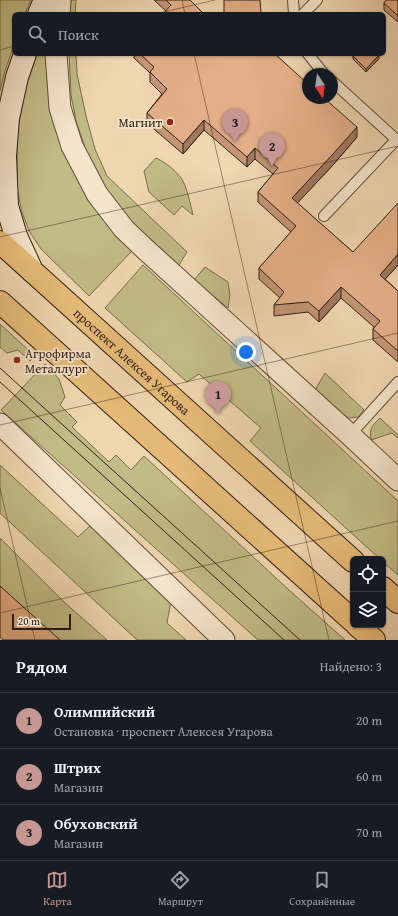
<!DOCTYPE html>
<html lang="ru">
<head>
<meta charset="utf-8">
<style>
  :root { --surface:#171b24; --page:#242831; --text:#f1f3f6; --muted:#9ea1a6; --line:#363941; --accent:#c59692 }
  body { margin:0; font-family:"Gentium Book Plus",serif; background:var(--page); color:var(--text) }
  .controls { position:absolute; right:12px; bottom:12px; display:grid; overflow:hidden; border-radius:6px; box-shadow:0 1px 3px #0004 }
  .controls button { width:36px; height:36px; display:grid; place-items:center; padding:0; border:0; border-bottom:1px solid var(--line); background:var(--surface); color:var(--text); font:20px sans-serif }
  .compass { position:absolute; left:302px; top:68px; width:36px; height:36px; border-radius:50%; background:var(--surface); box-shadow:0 1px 3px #0004; rotate:167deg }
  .scale { position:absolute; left:12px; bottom:10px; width:59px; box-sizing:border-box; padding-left:4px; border:2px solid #301c11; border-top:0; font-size:11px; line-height:14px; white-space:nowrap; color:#301c11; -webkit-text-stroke:3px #f5e5cc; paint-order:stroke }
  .you { position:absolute; left:246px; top:352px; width:14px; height:14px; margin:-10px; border:3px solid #fff; border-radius:50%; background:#1a73e8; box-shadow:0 0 0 6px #1a73e833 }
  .badge { display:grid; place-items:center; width:26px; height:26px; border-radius:50%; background:var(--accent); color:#111; font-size:13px; font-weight:700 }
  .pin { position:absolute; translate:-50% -33px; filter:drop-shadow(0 1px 2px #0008) }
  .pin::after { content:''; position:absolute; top:21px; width:14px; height:12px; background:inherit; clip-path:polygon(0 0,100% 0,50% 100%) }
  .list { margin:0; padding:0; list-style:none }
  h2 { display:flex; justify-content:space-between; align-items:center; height:52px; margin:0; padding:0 16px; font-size:17px }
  h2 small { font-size:13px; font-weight:400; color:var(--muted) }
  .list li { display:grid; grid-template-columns:26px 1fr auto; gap:12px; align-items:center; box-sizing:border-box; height:56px; padding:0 16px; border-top:1px solid var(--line) }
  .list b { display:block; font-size:15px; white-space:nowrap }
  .list p { margin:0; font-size:13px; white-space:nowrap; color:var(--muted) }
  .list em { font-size:13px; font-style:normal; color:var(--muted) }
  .icon { flex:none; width:22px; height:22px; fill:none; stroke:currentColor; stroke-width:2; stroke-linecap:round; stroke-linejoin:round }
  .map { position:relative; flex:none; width:398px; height:640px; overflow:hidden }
  .search { position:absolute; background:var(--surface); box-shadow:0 1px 3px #0004; left:12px; right:12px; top:12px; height:44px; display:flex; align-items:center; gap:10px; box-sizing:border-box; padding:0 14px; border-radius:6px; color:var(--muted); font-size:15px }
  .sheet { height:220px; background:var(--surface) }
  nav { display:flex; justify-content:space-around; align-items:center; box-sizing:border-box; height:56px; border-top:1px solid var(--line); background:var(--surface); font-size:11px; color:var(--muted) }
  nav a { display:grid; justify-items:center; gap:2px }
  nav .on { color:var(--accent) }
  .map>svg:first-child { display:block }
  .green { fill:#c1bc86; stroke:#786c4c }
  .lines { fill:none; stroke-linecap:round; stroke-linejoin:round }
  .lane-casing { stroke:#604b39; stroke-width:12 }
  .street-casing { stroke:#604b39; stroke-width:23 }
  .secondary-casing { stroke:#301c11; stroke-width:24 }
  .primary-casing { stroke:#301c11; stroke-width:24 }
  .lane { stroke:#f5e5cc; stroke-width:10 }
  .street { stroke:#f5e5cc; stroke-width:21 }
  .secondary { stroke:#f5e5cc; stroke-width:22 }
  .primary { stroke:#e8bc78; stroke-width:22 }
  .tram { stroke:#301c11; stroke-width:1 }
  .wall { fill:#c49675; stroke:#301c11 }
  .shaded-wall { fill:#a07a5f; stroke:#301c11 }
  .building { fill:#e4af88; stroke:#301c11 }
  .ticks { fill:none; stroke:#301c11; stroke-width:1; stroke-opacity:0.45 }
  .poi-dot { fill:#8f2418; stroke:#f5e5cc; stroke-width:1.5 }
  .labels { text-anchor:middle; stroke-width:3.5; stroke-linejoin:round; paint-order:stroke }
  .poi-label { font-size:13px; fill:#301c11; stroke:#f5e5cc; text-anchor:end }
  .street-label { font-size:13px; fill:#301c11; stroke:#f5e5cc }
</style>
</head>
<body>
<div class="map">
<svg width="398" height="640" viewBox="0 0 398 640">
  <rect width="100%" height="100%" fill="#f0d7b0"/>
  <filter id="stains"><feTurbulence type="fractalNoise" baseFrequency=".005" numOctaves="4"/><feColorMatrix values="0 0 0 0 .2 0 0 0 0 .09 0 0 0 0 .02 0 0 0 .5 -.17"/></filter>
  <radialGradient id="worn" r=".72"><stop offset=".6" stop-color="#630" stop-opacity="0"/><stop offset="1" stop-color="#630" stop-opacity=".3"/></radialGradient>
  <path class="green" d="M 0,0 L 31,0 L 25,14 L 14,14 L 14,45 L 5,71 L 0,91 Z
    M 71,0 L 76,0 L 75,14 L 69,14 Z
    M 35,54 L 50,54 L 49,89 L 132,251 L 89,296 L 41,249 L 29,231 L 22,212 L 17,188 L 17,135 L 23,99 L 31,63 Z
    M 69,54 L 76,54 L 77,74 L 86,116 L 95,149 L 107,176 L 187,252 L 179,265 L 117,209 L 97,177 L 87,153 L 76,121 L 71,95 Z
    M 156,158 C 165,162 175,170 181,178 C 186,184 191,206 193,215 L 182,206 L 174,215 L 149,192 L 144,171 Z
    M 143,265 L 398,501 L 398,575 L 383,562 L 383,559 L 380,559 L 250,441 L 261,428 L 199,374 L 187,382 L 105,308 Z
    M 205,267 L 228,282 L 230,295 L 228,308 L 194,280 Z
    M 0,324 L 35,356 L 30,361 L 18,350 L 7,353 L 0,347 Z
    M 45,364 L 59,379 L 65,397 L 60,405 L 77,422 L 72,427 L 109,462 L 116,455 L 131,470 L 144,456 L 289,590 L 345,640 L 258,640 L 1,410 Z
    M 325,373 L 364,410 L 358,417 L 348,418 L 341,413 L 315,390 Z
    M 380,418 L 398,435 L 398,438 L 392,433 L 371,440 C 369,428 372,426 380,418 Z
    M 0,465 L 78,537 L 92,524 L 172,595 L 167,623 L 186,640 L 137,640 L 0,513 Z
    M 0,538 L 64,602 L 107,640 L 43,640 L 0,601 Z"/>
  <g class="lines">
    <g class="lane-casing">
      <path id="lane" d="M 293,0 L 294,14
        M 303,14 L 317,0
        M 308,54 L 324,74
        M 332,81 L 398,141
        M 324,216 L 396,140
        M 350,435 L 398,382"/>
    </g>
    <g class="street-casing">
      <path id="street" d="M 59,14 L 60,0
        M 56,54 L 60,108 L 72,146 L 97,194 L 124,229 L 145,249 L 350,435 L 398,480
        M 0,424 L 224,640"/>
    </g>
    <g class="secondary-casing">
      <path id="secondary" d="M 39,14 L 45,0
        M 25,54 L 17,77 L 8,118 L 5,156 L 7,206 L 16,236 L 32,271"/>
    </g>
    <g class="primary-casing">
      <g id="primary">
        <path id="s1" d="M 0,242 L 353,561"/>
        <path d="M 0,302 L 52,349 L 353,621"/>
        <path d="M 383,588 L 398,602"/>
        <path d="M 357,625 L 374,640"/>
      </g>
    </g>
    <use href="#lane" class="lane"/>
    <use href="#street" class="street"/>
    <use href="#secondary" class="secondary"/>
    <use href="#primary" class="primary"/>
    <path class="tram" d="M 0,368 L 300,640
      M 0,382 L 284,640"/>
  </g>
  <path class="wall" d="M 154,0 L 190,0 L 166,11 Z
    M 398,0 L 398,22 L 384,10 L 384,3 Z
    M 134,54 L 275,54 L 357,137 L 333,165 L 297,203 L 353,252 L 398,265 L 385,279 L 398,291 L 398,362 L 373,340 L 373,329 L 374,327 L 341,298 L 319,322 L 308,312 L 274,316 L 274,305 L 280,298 L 259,279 L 259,268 L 291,232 L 258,202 L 258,192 L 273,174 L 255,159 L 247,167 L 204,130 L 183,154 L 147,123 L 147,113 L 162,94 L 150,82 L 150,73 L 134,58 Z
    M 353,56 L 379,59 L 366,72 L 353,59 Z"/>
  <path class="shaded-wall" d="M 379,55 L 379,59 L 366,72 L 366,69 Z
    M 204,120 L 204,130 L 183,154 L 183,144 Z
    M 357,127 L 357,137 L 333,165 L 292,209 L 292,198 Z
    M 255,148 L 255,159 L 247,167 L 247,157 Z
    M 398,254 L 398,265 L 380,285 L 380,275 Z
    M 341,287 L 341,298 L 319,322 L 319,311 Z"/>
  <path class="building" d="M 166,0 L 190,0 L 204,14 L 163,14 L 171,5 Z
    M 224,0 L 260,0 L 261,14 L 224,14 Z
    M 386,0 L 398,0 L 398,16 L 384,3 Z
    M 140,54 L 275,54 L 308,84 L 308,98 L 324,98 L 357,127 L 333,154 L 292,198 L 353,252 L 398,203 L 398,254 L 380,275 L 398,291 L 398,351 L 373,329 L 380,321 L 341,287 L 319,311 L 308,302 L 274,305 L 284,292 L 259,268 L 296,226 L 258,192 L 278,168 L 255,148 L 247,157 L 204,120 L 183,144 L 147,113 L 167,89 L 150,72 L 154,67 Z
    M 355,54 L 378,54 L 379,55 L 366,69 L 353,56 Z
    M 0,586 L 60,640 L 3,640 L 0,637 Z"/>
  <path class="ticks" d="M 182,0 L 185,14M 155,14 L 215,0M 0,50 L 14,46M 194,54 L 329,640M 0,237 L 398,146M 0,425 L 398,333M 0,488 L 35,640M 0,613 L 398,521"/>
  <g class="poi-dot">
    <circle cx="170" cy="122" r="4"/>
    <circle cx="17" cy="360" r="4"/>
  </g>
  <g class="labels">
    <g class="poi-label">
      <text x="162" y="127">Магнит</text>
      <text x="25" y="358" text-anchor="start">Агрофирма<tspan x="25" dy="15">Металлург</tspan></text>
    </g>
    <g class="street-label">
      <text dy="5" stroke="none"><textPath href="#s1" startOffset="178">проспект Алексея Угарова</textPath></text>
    </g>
  </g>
  <rect width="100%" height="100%" filter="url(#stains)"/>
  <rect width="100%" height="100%" fill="url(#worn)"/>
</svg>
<div class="controls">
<button><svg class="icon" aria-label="locate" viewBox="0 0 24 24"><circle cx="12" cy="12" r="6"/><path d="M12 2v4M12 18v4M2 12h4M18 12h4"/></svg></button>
<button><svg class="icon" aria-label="layers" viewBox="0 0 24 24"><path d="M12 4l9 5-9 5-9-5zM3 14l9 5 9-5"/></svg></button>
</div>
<svg class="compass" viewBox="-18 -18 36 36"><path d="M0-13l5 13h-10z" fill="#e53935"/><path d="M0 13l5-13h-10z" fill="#9ea1a6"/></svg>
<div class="scale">20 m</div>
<div class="you"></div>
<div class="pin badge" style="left:218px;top:414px">1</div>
<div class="pin badge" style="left:272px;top:166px">2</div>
<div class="pin badge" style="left:235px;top:142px">3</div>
<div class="search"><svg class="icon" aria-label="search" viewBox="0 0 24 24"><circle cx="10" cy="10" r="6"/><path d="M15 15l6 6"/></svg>Поиск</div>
</div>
<section class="sheet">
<h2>Рядом<small>Найдено: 3</small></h2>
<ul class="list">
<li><span class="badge">1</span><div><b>Олимпийский</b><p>Остановка · проспект Алексея Угарова</p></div><em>20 m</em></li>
<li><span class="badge">2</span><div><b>Штрих</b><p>Магазин</p></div><em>60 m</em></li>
<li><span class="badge">3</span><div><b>Обуховский</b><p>Магазин</p></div><em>70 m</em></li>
</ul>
</section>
<nav>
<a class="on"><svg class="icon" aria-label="map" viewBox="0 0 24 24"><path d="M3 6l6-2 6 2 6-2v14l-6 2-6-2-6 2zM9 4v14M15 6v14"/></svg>Карта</a>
<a><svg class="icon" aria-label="directions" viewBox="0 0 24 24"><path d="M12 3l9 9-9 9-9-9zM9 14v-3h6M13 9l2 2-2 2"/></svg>Маршрут</a>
<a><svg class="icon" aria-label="saved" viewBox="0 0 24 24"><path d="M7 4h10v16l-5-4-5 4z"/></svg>Сохранённые</a>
</nav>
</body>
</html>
